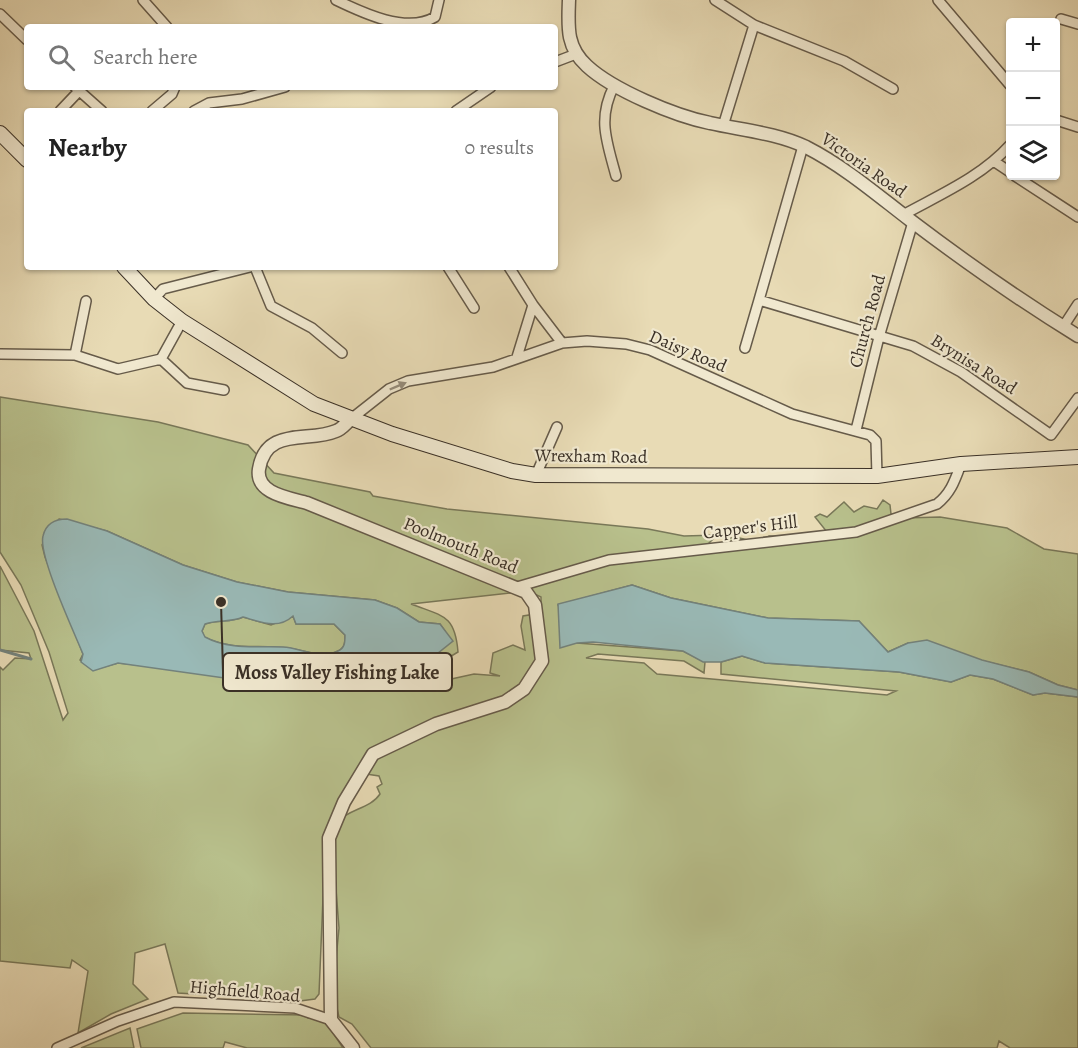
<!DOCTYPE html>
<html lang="en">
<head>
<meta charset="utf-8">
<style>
  :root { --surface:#fff; --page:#f6f6f6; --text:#222; --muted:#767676; --line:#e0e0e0 }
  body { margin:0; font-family:Alegreya,serif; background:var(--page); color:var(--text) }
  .controls { position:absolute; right:18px; top:18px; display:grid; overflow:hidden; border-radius:6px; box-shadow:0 2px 4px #0004 }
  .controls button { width:54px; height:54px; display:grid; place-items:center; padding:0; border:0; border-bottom:2px solid var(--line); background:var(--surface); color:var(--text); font:30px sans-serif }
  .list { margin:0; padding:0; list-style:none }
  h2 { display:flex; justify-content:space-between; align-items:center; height:78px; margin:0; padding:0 24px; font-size:26px }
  h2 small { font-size:20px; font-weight:400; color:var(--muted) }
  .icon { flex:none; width:33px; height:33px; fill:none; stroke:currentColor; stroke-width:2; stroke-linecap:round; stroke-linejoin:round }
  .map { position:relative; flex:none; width:1078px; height:1048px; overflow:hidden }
  .search { position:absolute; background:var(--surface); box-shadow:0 2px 4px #0004; left:24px; top:24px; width:534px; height:66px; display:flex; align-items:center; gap:15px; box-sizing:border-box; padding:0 21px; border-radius:6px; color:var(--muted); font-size:22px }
  .panel { position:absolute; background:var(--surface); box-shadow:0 2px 4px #0004; left:24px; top:108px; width:534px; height:162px; border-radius:6px }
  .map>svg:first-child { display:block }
  .green { fill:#b8c08c; stroke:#797859; stroke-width:1.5; fill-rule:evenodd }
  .water { fill:#99b9b6; stroke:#73827c; stroke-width:1.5; fill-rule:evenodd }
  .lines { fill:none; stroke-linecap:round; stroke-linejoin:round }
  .stream { stroke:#73827c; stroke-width:3 }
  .minor-casing { stroke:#665b4a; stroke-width:12 }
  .tertiary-casing { stroke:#665b4a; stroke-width:15 }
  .secondary-casing { stroke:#3a3026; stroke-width:16 }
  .minor { stroke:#f0e8cf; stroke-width:9 }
  .tertiary { stroke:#f0e8cf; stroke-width:12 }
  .secondary { stroke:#f0e8cf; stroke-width:14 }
  .oneway { fill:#958c7a }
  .labels { text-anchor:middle; stroke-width:4.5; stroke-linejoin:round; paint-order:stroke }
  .street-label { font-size:18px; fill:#3a3026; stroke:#f0e8cf }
  .leader { fill:none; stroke:#3a3026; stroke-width:2 }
  .callout-dot { fill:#3a3026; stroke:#f0e8cf; stroke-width:2 }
  .callout { fill:#f0e8cf; stroke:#3a3026; stroke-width:2 }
  .callout-label { font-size:20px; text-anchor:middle; font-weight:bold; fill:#3a3026 }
</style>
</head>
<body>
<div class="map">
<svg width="1078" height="1048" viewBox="0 0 1078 1048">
  <rect width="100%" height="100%" fill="#e8dbb5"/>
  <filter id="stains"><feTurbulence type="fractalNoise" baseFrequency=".00333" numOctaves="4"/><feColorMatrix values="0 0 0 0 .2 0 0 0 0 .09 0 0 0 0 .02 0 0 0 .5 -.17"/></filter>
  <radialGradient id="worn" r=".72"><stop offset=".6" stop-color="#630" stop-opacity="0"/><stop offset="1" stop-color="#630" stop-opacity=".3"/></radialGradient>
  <path class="green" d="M 0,397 L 158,422 L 248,445 L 274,473 L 370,492 L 373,496 L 447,509 L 648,529 L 684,536 L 717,535 L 709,543 L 714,550 C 731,530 741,538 763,546 L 769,536 L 821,539 L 831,537 L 815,517 L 820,514 L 827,517 L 844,502 L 854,512 L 864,506 L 877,509 L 883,500 L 890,505 L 891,514 L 905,518 L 940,517 L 1007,528 L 1044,549 L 1078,554 L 1078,690 L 1058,685 L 1029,672 L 908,643 L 888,652 L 859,621 L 768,618 L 671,598 L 632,585 L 558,605 L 577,643 L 683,651 L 705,662 L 704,673 L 684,661 L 598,654 L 586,658 L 644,663 L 657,674 L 887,695 L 896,691 L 721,674 L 721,662 L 742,656 L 765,663 L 899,672 L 951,682 L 970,675 L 993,679 L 1033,695 L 1045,693 L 1078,697 L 1078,1048 L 1010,1048 L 999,1041 L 997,1048 L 371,1048 L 352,1024 L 339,1017 L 333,991 L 339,928 L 336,890 L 324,874 L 319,994 L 315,999 L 300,1001 L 178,993 L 165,944 L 135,953 L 133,984 L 148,999 L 111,1014 L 78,1033 L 88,971 L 72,960 L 70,968 L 0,961 L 0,667 L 3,670 L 15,658 L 31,659 L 29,653 L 0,650 L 0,566 L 34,631 L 63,720 L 68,713 L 49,652 L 21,585 L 0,552 ZM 59,519 L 107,531 L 183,565 L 237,582 L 288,592 L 375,600 L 397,608 L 419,622 L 440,624 L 445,631 L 423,665 L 399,666 L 336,685 L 118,663 L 93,670 L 80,660 L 83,654 L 45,557 L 42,545 ZM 528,591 L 541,597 L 541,613 L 523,616 L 521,626 L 525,650 L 513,645 L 493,653 L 490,673 L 500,676 L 474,674 L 433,683 L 433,667 L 458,652 C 455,614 442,616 411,604 ZM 366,774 L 379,776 L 382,784 L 377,787 L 380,794 C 371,808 350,809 338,821 Z
    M 293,616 L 296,624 L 334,624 L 345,635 C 345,642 345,648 338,651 C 321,659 304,650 288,648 C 259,644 231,651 204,637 L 202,631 L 205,624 C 219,619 230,623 243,617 L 271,625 Z
    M 183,1013 L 307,1015 L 308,1018 L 322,1016 L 343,1048 L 247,1048 L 225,1042 L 223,1048 L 141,1048 L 137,1029 Z
    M 130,1028 L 134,1048 L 81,1048 Z"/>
  <path class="water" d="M 67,519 L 107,531 L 183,565 L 237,582 L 288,592 L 375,600 L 397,608 L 419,622 L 440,624 L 453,641 L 423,665 L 399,666 L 336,685 L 253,682 L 118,663 L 93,671 L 81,662 L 83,654 C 74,632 38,555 43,536 C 46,523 55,519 67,519 ZM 293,616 L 296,624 L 334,624 L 345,635 C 345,642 345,648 338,651 C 319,660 302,648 283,647 C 257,646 229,650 205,637 L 202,631 L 205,624 C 219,619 230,623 243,617 C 261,622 278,630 293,616 Z
    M 632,585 L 671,598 L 768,618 L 859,621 L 888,652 L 908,643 L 927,640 L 982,660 L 1029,672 L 1058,685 L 1078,690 L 1078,697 L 1045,693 L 1033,695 L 993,679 L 970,675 L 951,682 L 899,672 L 765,663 L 742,656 L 721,662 L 703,662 L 683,651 L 593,642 L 577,643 L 560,648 L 558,604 Z"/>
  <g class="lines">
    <path class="stream" d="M 0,650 L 31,659"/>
    <g class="minor-casing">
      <path id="minor" d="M 143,0 L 167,27
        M 336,0 C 363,13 407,34 435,17 L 439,0
        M 715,0 L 754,25 L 844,61 L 893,89
        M 938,0 L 1010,85
        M 0,14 L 27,40
        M 1061,19 L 1078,24
        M 555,62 L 576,54
        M 614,86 C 597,119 607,142 616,176
        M 75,87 L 102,111
        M 60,111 L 79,91
        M 152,111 L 172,94 L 175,87
        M 194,111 L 209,103 L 242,99 L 285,87
        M 456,111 L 491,87
        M 1056,120 L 1078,127
        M 723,126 L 754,25
        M 803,146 L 759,300 L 913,346 L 961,372 L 1051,435 L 1078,398
        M 995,162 L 1010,172
        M 1015,176 L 1078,217
        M 903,215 C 941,194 981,177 1010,145
        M 255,267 L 271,306 L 312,328 L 342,353
        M 448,267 L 474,308
        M 509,267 L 533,305 L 517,357
        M 154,299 L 163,289 L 250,267
        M 533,305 L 562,343
        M 182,321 L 161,359 L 187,383 L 224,390
        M 1063,327 L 1078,304
        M 745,348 L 759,300
        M 0,354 L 75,355 L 118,369 L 161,359
        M 75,355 L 86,301
        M 351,419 L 389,389 L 408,381 L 493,367 L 562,343 L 587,341 L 626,344 L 650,350 L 792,414 L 870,435 L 876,441 L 877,476
        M 856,430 L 879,337 L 913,222
        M 536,475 L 557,427
        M 517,587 L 609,560 L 856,532 L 937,504 C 951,493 955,480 961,464
        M 57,1048 L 118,1021 L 174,1002 L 295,1008 L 331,1020"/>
    </g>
    <g class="tertiary-casing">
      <path id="tertiary" d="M 569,0 C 568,27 566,47 587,66 C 613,90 675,116 710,123 C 741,130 777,133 806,147 C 845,167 876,194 910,220 C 964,261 1021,301 1078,336
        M 351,419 C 346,423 342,429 336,431 C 309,443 266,426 259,469 C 255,494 290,498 307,503 L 526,592 L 535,605 L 542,661 L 524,689 L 505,702 L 436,724 L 373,754 L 344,802 L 329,838 L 331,1020 L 353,1048"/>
    </g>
    <g class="secondary-casing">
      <path id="secondary" d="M 0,133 L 27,160
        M 124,267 L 154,299 L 182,321 L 314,404 L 392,434 L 512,471 L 536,475 L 877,476 L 961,464 L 1078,457"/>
    </g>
    <use href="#minor" class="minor"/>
    <use href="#tertiary" class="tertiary"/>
    <use href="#secondary" class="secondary"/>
  </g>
  <defs><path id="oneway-solid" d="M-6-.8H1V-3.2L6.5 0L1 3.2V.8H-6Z" transform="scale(1.5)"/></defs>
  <use class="oneway" href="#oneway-solid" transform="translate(398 386) rotate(-23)"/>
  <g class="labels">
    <g class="street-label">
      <text transform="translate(864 165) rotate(35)" y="6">Victoria Road</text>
      <text transform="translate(867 321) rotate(-75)" y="6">Church Road</text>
      <text transform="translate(688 351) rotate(23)" y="6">Daisy Road</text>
      <text transform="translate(974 364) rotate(32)" y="6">Brynisa Road</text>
      <text transform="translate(591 456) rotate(1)" y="6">Wrexham Road</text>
      <text transform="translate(750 527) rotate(-7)" y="6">Capper's Hill</text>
      <text transform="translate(461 545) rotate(22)" y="6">Poolmouth Road</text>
      <text transform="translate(245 991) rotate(5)" y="6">Highfield Road</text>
    </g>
  </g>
  <path class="leader" d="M221 602L223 672"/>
  <circle class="callout-dot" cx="221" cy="602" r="6"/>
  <rect class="callout" x="223" y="653" width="229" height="38" rx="6"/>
  <g class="callout-label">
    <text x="337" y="679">Moss Valley Fishing Lake</text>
  </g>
  <rect width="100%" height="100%" filter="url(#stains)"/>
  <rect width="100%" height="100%" fill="url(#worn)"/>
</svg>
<div class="controls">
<button>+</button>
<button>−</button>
<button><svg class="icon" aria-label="layers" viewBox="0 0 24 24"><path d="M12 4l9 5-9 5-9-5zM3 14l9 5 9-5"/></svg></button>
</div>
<div class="search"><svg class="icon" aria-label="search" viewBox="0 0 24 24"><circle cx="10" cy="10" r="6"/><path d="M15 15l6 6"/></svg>Search here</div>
<section class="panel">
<h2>Nearby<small>0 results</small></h2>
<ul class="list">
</ul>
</section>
</div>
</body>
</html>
